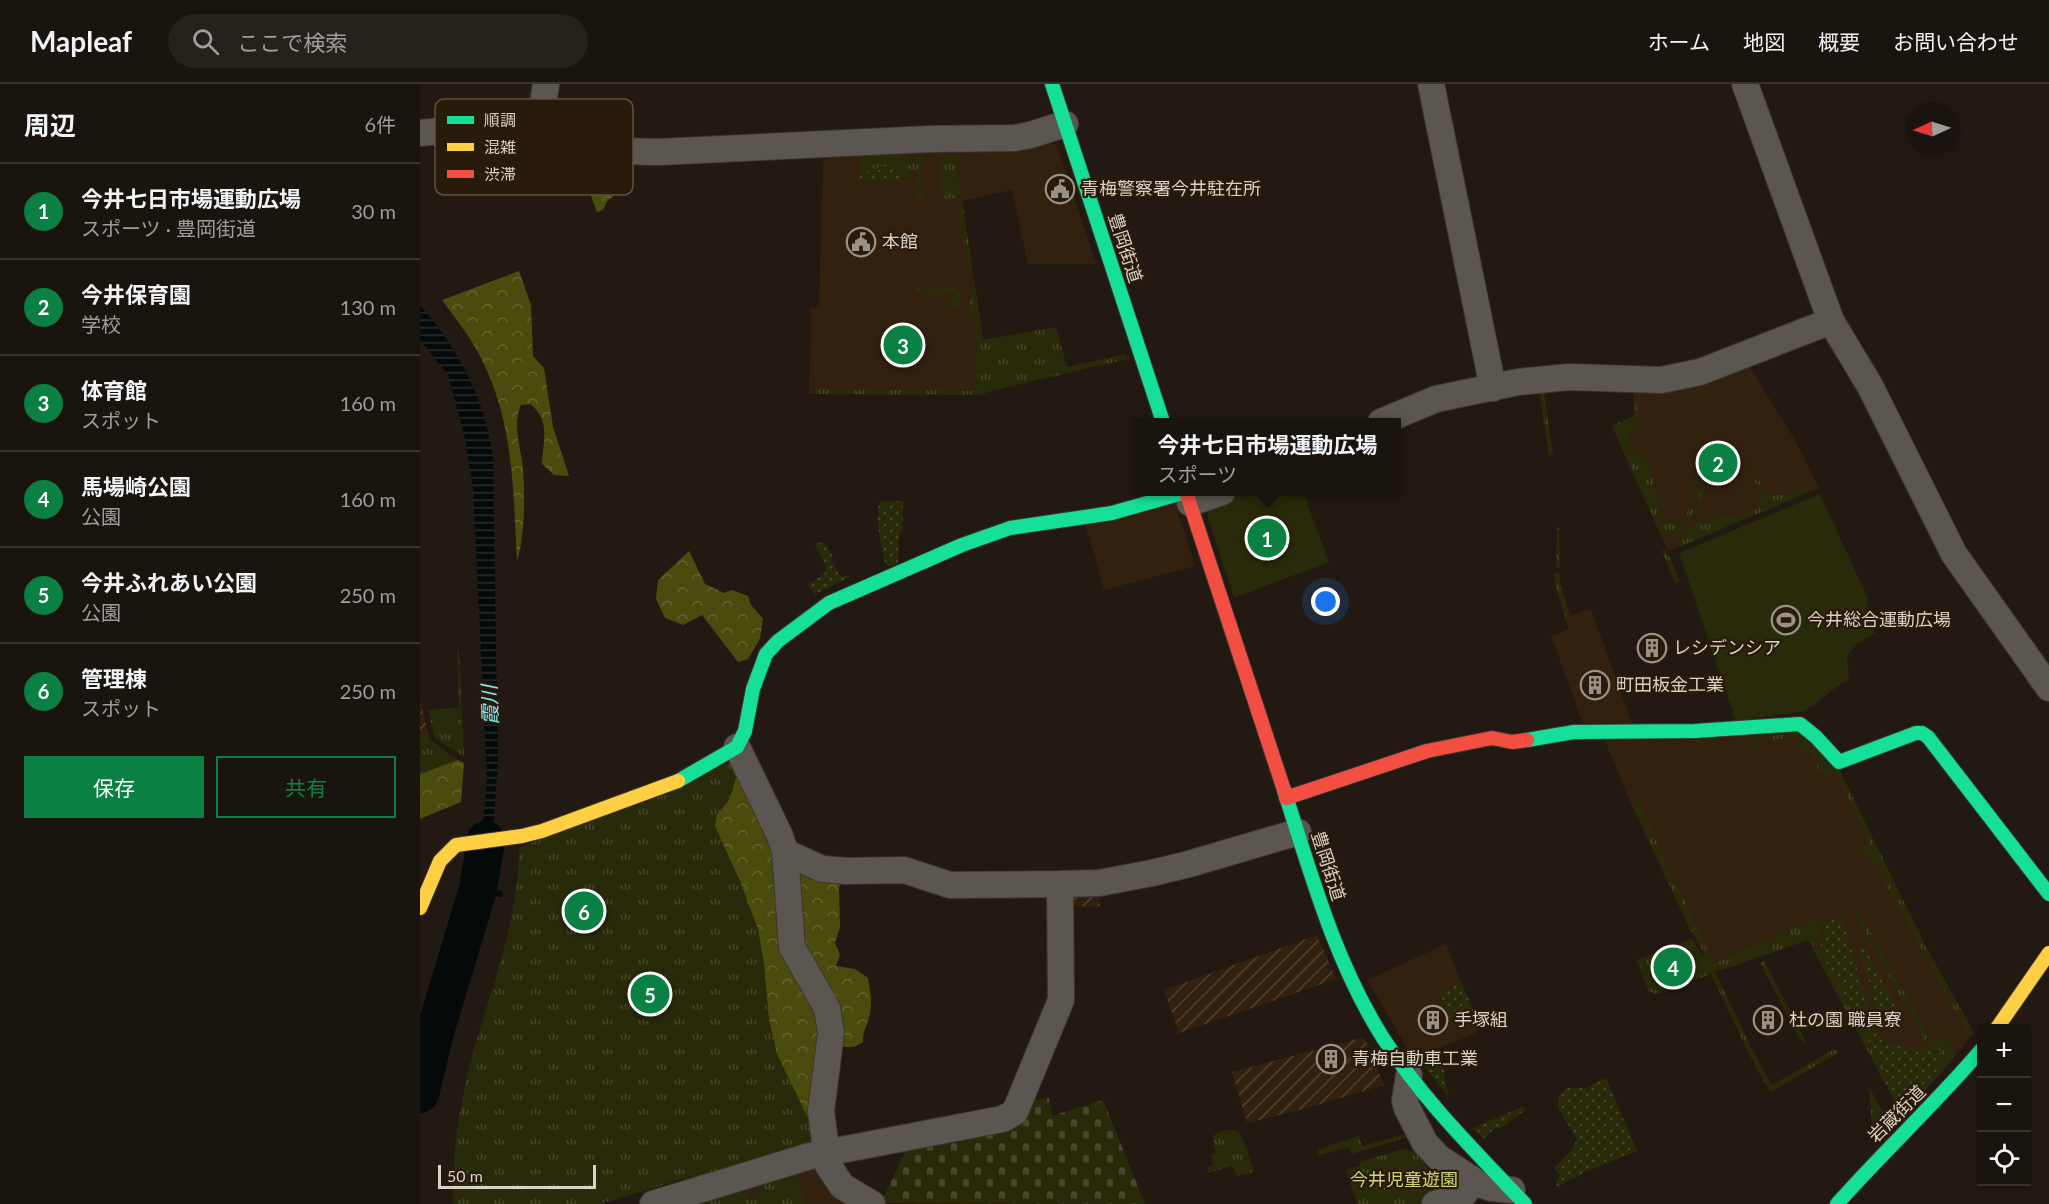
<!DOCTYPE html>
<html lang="ja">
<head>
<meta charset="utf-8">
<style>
  :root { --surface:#1a140e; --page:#27211c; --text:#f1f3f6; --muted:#9f9e9e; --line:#38332e; --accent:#0b8043 }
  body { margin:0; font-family:Lato,"Noto Sans JP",sans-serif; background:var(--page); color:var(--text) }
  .controls { position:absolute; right:18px; bottom:18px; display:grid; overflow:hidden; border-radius:0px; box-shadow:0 3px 9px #0003 }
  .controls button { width:54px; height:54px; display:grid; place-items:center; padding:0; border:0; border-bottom:2px solid var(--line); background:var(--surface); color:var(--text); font:30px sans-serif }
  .compass { position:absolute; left:1485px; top:18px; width:54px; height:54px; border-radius:50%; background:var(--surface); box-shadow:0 3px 9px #0003; rotate:266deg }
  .scale { position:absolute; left:18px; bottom:15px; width:158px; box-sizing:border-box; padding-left:6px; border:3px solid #dad1c7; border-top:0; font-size:16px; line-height:21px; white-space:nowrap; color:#dad1c7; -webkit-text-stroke:4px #281b0c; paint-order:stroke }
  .you { position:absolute; left:906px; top:518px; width:21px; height:21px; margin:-15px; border:4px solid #fff; border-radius:50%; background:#1a73e8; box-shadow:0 0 0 9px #1a73e833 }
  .badge { display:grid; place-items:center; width:39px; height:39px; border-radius:50%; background:var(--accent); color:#fff; font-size:20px; font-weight:700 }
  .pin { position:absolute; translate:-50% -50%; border:3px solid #fff; box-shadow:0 2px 6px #0006 }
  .popup { position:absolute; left:714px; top:334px; width:267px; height:78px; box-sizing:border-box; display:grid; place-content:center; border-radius:0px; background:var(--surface); filter:drop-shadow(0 2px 4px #0005); font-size:20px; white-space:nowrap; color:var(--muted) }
  .popup b { font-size:22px; color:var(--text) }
  .popup::after { content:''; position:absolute; left:50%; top:100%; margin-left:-12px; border:12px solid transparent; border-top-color:var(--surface) }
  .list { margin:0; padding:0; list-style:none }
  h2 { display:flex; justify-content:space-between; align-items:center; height:78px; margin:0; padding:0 24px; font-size:26px }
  h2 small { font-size:20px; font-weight:400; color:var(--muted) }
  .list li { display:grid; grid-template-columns:39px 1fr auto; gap:18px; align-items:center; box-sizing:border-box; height:96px; padding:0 24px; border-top:2px solid var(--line) }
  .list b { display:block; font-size:22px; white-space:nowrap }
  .list p { margin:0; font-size:20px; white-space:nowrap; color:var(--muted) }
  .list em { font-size:20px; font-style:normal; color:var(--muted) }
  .actions { display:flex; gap:12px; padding:18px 24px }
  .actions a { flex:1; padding:14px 0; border:2px solid var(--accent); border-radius:0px; text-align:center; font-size:21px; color:var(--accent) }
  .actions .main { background:var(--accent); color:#fff }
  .icon { flex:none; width:33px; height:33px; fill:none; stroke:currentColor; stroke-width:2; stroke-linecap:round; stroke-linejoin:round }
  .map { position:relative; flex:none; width:1629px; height:1120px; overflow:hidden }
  header { display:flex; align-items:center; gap:36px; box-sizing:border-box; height:84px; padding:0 30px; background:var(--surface); border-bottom:2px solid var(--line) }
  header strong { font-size:28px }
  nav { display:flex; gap:33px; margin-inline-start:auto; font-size:21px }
  .search { width:420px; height:54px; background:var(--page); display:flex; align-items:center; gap:15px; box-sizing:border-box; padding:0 21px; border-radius:33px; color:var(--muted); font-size:22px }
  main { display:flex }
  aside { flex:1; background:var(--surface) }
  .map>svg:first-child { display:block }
  .built { fill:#32210e }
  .industrial { fill:url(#industrial-furrows) }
  .grass { fill:url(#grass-tufts) }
  .forest { fill:url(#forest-crowns) }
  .cemetery { fill:url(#cemetery-stones) }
  .garden { fill:url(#garden-dots) }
  .pitch { fill:#282a09 }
  .water { fill:url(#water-rules) }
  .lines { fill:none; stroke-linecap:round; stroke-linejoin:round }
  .stream { stroke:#040a0a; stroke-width:6 }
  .river { stroke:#040a0a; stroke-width:38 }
  .street-casing { stroke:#3c3731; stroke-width:28 }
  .fast-casing { stroke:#3c3731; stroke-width:16 }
  .slow-casing { stroke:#3c3731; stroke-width:16 }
  .jam-casing { stroke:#3c3731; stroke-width:16 }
  .street { stroke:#5b564f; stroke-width:26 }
  .fast { stroke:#16e098; stroke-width:14 }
  .slow { stroke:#ffcf43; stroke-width:14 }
  .jam { stroke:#f24e42; stroke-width:14 }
  .labels { text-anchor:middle; stroke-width:4.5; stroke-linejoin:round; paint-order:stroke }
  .poi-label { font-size:18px; fill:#dad1c7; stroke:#281b0c; text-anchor:start }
  .street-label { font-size:18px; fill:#dad1c7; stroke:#281b0c }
  .park-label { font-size:18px; fill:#ced678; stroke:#281b0c }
  .water-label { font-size:20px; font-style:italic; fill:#88ecf9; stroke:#281b0c }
  .key { fill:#281b0c; stroke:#5d5244; stroke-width:1.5 }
  .key-label { font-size:16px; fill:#dad1c7 }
</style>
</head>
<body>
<header>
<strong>Mapleaf</strong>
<div class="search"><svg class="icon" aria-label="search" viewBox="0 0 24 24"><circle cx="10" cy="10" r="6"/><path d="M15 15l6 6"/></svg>ここで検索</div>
<nav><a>ホーム</a><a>地図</a><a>概要</a><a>お問い合わせ</a></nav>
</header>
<main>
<aside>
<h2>周辺<small>6件</small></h2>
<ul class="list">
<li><span class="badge">1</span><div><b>今井七日市場運動広場</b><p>スポーツ · 豊岡街道</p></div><em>30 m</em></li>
<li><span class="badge">2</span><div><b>今井保育園</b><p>学校</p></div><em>130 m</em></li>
<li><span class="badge">3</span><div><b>体育館</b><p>スポット</p></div><em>160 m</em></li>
<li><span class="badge">4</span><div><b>馬場崎公園</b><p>公園</p></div><em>160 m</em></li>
<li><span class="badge">5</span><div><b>今井ふれあい公園</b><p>公園</p></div><em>250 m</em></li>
<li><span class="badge">6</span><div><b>管理棟</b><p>スポット</p></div><em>250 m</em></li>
</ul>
<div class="actions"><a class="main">保存</a><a>共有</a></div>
</aside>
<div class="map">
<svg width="1629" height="1120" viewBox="0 0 1629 1120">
  <defs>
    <pattern id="industrial-furrows" width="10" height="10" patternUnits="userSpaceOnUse" patternTransform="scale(1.5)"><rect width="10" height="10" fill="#32210e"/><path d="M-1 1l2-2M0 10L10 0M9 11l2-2" fill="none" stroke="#4f4030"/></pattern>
    <pattern id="grass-tufts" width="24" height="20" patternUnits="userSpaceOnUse" patternTransform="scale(1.5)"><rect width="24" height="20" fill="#282a09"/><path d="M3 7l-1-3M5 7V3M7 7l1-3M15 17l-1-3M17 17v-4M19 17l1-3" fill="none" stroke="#47482b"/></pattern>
    <pattern id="forest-crowns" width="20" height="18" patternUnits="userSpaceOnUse" patternTransform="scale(1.5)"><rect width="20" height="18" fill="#4a4c0d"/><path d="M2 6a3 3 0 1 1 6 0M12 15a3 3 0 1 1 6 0" fill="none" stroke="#64652f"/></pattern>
    <pattern id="cemetery-stones" width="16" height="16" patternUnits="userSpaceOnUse" patternTransform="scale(1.5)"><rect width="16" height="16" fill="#282a09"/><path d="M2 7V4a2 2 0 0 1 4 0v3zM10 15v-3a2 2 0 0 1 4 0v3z" fill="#47482b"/></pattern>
    <pattern id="garden-dots" width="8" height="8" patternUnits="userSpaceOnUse" patternTransform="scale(1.5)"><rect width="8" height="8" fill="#282a09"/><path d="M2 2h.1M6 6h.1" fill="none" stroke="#47482b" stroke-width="1.8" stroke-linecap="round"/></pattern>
    <pattern id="water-rules" width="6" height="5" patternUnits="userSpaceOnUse" patternTransform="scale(1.5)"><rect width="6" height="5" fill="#040a0a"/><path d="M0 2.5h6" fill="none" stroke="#282d2c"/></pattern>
  </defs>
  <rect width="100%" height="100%" fill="#221a12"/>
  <path class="built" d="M 627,58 L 637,61 L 676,180 L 608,180 L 592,106 L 542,117 L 571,307 L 560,311 L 389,310 L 391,224 L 399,224 L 403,79 L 408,72 Z
    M 1327,278 L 1379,363 L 1399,404 L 1248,467 L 1192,342 L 1214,332 L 1213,302 Z
    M 755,418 L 775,482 L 684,506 L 665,439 Z
    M 1171,525 L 1212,639 L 1163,639 L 1131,552 L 1149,545 L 1145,533 Z
    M 1379,647 L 1417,688 L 1506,863 L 1554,949 L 1523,987 L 1482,1030 L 1388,856 L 1290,890 L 1282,872 L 1285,870 L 1269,843 L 1209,715 L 1184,655 Z
    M 1026,860 L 1059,942 L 1055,950 L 993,974 L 947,896 Z
    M 397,1083 L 429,1120 L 271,1120 Z"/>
  <path class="industrial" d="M 0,616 L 8,648 L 0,652 Z
    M 652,805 L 679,805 L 680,822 L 649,823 Z
    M 897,851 L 916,895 L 756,950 L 757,943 L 744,906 Z
    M 944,953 L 964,1001 L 884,1025 L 827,1039 L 812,988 Z"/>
  <path class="grass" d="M 486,70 L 487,74 L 501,73 L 503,116 L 498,116 L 497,86 L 489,86 L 489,92 L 486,94 L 456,85 L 439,88 L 439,73 Z
    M 535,71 L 535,75 L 552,180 L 548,180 L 537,114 L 522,115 L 520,72 Z
    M 497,204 L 541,205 L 540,223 L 532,223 L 532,211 L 515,213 L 497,208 Z
    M 550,205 L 556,206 L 563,256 L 636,243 L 647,283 L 705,270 L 708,275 L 571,307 L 560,311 L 394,310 L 394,305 L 555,307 L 556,239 L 550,238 Z
    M 1123,301 L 1133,370 L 1129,372 L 1119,304 Z
    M 1214,319 L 1217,319 L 1219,341 L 1207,350 L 1207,357 L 1229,378 L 1238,423 L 1247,439 L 1254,441 L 1266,433 C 1272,416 1265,401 1283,389 L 1285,391 C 1278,397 1271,407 1272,417 C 1272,423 1275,426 1273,432 C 1270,444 1255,440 1254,458 L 1249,446 L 1240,449 L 1192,342 L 1214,332 Z
    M 1338,390 L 1338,395 L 1348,412 L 1368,410 L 1384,404 L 1386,409 L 1261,462 L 1260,452 C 1266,443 1276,444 1279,432 C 1282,417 1270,409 1287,397 L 1281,415 L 1284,429 L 1281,436 L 1285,440 C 1289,437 1292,434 1297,433 C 1311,431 1346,433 1340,409 C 1338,403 1336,397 1331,393 Z
    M 1139,443 L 1140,484 L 1136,484 L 1137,444 Z
    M 1246,465 L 1260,497 L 1255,499 L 1242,467 Z
    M 1134,489 L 1140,489 L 1140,500 L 1150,531 L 1145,533 L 1135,500 Z
    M 37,566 L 39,566 L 44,673 L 15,654 L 8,626 L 39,624 Z
    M 1379,647 L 1420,687 L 1506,863 L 1554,949 L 1549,952 L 1452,775 L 1437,771 L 1435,768 L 1450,760 L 1416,689 L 1405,694 L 1403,688 L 1400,690 L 1390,668 L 1380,669 L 1379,653 L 1338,657 L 1339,666 L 1334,666 L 1329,657 Z
    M 8,648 L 10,656 L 38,676 L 0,690 L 0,652 Z
    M 314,677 L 396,1056 L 283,1092 L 266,1094 L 180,1120 L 33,1120 C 32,1067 40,1016 54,965 C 73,900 99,833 99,764 Z
    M 1219,718 L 1294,880 L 1392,835 L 1402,837 C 1402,848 1402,856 1392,862 L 1388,856 L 1295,888 L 1334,969 L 1352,1001 L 1415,965 L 1418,969 L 1350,1008 L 1330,972 L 1291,890 L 1237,910 L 1228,907 L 1217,876 L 1272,855 L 1282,872 L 1285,870 L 1269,843 L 1212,721 Z
    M 1439,827 L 1512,958 L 1525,951 L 1532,962 L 1530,963 L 1535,972 L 1523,987 L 1515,973 L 1521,967 L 1510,966 L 1434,829 Z
    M 1399,865 L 1470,997 L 1465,999 L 1394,867 Z
    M 1344,877 L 1386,958 L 1383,960 L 1340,879 Z
    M 1449,1003 L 1470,1041 L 1453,1057 Z
    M 807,1046 L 816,1046 L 819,1048 L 826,1062 L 833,1085 L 832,1089 L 817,1092 L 812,1082 L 788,1089 L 787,1083 L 793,1081 L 791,1071 L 796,1069 L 792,1053 L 798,1048 Z
    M 986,1050 L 985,1054 L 931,1070 L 929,1063 L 899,1071 L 897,1066 L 939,1052 L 942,1062 Z
    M 987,1064 L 988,1068 L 997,1066 L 1009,1088 L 1014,1111 L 1008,1118 L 1002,1120 L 937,1120 L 926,1086 L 940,1082 L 939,1078 Z
    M 377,1089 L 385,1120 L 275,1120 L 322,1106 L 328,1109 L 330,1117 L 342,1113 L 340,1106 L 343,1099 Z"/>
  <path class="forest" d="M 170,75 C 178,77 186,81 194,80 L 199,84 L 200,94 L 194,101 L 193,113 L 187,117 L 183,126 L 177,128 L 171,112 L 172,105 L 179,99 L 177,94 L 168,93 L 161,87 L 163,78 Z
    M 99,187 L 111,221 L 113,272 L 124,284 L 133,343 L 149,392 L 134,391 L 122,380 C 123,356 131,336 110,320 L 101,321 C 92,340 101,365 103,385 C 105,410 105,453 97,477 C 93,404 94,336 59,270 C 49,251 35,234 22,216 Z
    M 269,467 L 285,500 L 304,509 L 312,506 L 328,512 L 331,521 L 343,535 L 340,555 L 328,575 L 318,578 L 282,531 L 263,541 L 245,534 L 236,515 L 238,496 Z
    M 38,676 L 44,679 L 41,718 L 0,735 L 0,690 Z
    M 317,690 L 353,755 L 399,926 L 403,949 L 391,1040 L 357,970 L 349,935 L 344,880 L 338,845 L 320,797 L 295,742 L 297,731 L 310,715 Z
    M 385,787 L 423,794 L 419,804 L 420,843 L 415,859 L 420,871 L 416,882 L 435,885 L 448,894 C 450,907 453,920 449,934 C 446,943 443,947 443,958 C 434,964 428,965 417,960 L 380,861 L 377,790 Z"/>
  <path class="cemetery" d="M 629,1014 L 632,1032 L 683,1016 L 725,1120 L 461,1119 L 488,1061 L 578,1044 L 605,1035 L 610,1016 Z"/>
  <path class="garden" d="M 466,80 L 474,81 L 487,94 L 482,99 L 481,97 L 438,98 L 439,88 L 452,87 Z
    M 483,417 L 482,448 L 479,449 L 478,483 L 466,481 C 462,470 454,426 460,418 Z
    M 401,458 L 407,461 L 413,473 L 411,476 L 420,492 L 431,492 L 395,511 L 388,501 L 405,489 L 407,483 L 395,461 Z
    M 1420,834 L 1423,836 L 1453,940 L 1464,961 L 1522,967 L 1515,973 L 1523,987 L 1482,1030 L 1465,999 L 1470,996 L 1399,865 L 1404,854 L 1405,838 Z
    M 1441,863 L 1445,864 L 1476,922 L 1475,929 L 1470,933 L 1463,933 L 1457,926 L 1440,866 Z
    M 1041,898 L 1054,928 L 1031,937 L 1019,907 Z
    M 1017,973 L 1023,977 L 1025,997 L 1029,1013 L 1001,979 Z
    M 1186,994 L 1217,1067 L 1165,1088 L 1137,1103 L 1136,1097 L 1140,1091 L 1134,1084 L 1153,1064 L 1157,1055 L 1138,1024 L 1138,1014 L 1147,1004 L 1166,1004 Z
    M 1102,1023 L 1105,1023 L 1104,1027 L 1081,1044 L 1075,1044 L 1063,1055 L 1053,1044 Z"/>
  <path class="pitch" d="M 822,408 L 883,408 L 909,478 L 814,514 L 787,431 L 795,417 Z
    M 1400,410 L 1448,515 L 1447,522 L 1455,549 L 1436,561 L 1427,573 L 1429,594 L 1385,627 L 1316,637 L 1259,469 Z"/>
  <path class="water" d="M 0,221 C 39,266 65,315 73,374 L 78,678 L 73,747 L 64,799 L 58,805 L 55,789 L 65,722 L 67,692 L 53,404 L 44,350 L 28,291 L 0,256 Z"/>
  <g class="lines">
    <path class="stream" d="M 58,805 L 80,810"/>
    <path class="river" d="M 0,1010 L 15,948 L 58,805 L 66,756"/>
    <g class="street-casing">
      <path id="street" d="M 1011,0 L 1073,304
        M 1325,0 L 1411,237 L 1450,302 L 1534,470 L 1629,604
        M 0,49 C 28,46 55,44 83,47 C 135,53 187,69 239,68 L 510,55 L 594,54 L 610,51 L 645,40
        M 118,52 L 126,0
        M 961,338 L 1016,315 L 1098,298 L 1149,293 L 1241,296 L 1280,288 L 1411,237
        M 770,419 L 802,408
        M 317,663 L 360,752 L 365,768 L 372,863 L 407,924 L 411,949 L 401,1027 L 408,1081 L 422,1102 L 452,1120
        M 365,768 L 402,785 L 427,787 L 484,786 L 530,801 L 640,800
        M 989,991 L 985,1017 L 987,1024 L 1005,1059 L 1019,1074 L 1059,1100 L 1072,1104 L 1092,1106
        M 233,1120 L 390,1072 L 572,1037 L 583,1035 L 595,1028 L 641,916 L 640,800 L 679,799 L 732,789 L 769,780 L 878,748
        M 1015,1120 L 1044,1110 L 1053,1097"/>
    </g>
    <g class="fast-casing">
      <path id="fast" d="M 632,0 L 743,338
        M 1107,656 L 1154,648 L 1275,647 L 1380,640 L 1396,653 L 1419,678 L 1496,649 L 1502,649 L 1508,653 L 1629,810
        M 258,697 L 317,663 L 325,647 L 333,605 L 346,570 L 358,557 L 409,519 L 542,461 L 590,444 L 692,429 L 766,408
        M 864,706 C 891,790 915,878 963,954 C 1003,1016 1055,1067 1105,1120
        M 1417,1120 C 1464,1067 1516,1019 1562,965"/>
    </g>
    <g class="slow-casing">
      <path id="slow" d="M 0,824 L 20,777 L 36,761 L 102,752 L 122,747 L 258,697
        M 1577,944 L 1629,869"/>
    </g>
    <g class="jam-casing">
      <path id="jam" d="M 766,408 L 864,706
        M 866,714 L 1007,667 L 1072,654 L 1092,658 L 1107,656"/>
    </g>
    <use href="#street" class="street"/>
    <use href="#fast" class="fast"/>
    <use href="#slow" class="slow"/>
    <use href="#jam" class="jam"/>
  </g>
  <defs>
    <g id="civic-ring" transform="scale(1.5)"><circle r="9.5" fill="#281b0c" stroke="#9a9188" stroke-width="1.5"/><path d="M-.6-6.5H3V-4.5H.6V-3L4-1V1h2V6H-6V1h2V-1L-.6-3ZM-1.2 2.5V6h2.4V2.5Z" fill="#9a9188"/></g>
    <g id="stadium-ring" transform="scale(1.5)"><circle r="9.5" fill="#281b0c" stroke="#9a9188" stroke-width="1.5"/><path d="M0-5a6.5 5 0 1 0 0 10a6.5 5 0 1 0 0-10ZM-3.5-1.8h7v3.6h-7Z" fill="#9a9188"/></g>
    <g id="building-ring" transform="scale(1.5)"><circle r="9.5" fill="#281b0c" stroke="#9a9188" stroke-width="1.5"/><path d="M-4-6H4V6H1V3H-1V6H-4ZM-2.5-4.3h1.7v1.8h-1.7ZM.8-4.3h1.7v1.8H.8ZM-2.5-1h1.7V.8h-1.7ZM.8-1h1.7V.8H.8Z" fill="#9a9188"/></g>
  </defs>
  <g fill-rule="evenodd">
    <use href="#civic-ring" x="640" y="105"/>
    <use href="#civic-ring" x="441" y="158"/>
    <use href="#stadium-ring" x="1366" y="536"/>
    <use href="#building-ring" x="1232" y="564"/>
    <use href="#building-ring" x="1175" y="601"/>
    <use href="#building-ring" x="1013" y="936"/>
    <use href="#building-ring" x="1348" y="936"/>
    <use href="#building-ring" x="911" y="975"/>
  </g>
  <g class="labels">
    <g class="poi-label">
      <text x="661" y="111">青梅警察署今井駐在所</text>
      <text x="462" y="164">本館</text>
      <text x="1387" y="542">今井総合運動広場</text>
      <text x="1253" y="570">レシデンシア</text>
      <text x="1196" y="607">町田板金工業</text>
      <text x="1034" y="942">手塚組</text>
      <text x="1369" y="942">杜の園 職員寮</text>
      <text x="932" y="981">青梅自動車工業</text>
    </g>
    <g class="street-label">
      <text transform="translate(705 164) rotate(72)" y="6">豊岡街道</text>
      <text transform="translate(908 782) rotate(72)" y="6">豊岡街道</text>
      <text transform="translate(1477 1030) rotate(-45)" y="6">岩蔵街道</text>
    </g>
    <g class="park-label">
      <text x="984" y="1102">今井児童遊園</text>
    </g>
    <g class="water-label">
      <text transform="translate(70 621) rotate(-92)" y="7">霞川</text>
    </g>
  </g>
  <rect x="15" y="15" width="198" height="96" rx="9" class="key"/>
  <rect x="27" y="32" width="27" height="8" fill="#16e098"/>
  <rect x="27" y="59" width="27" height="8" fill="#ffcf43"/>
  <rect x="27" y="86" width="27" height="8" fill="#f24e42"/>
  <g class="key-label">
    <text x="64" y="42">順調</text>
    <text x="64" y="69">混雑</text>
    <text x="64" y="96">渋滞</text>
  </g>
</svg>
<div class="controls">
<button>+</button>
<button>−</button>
<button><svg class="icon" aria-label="locate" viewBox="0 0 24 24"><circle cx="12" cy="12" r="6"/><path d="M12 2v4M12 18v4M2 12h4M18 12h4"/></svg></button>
</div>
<svg class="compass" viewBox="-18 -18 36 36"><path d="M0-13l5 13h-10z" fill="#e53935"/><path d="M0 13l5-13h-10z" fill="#9f9e9e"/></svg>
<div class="scale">50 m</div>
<div class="you"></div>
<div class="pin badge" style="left:847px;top:454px">1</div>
<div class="popup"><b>今井七日市場運動広場</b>スポーツ</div>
<div class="pin badge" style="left:1298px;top:379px">2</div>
<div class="pin badge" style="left:483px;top:261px">3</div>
<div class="pin badge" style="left:1253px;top:883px">4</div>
<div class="pin badge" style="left:230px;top:910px">5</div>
<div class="pin badge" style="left:164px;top:827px">6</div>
</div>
</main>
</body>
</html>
